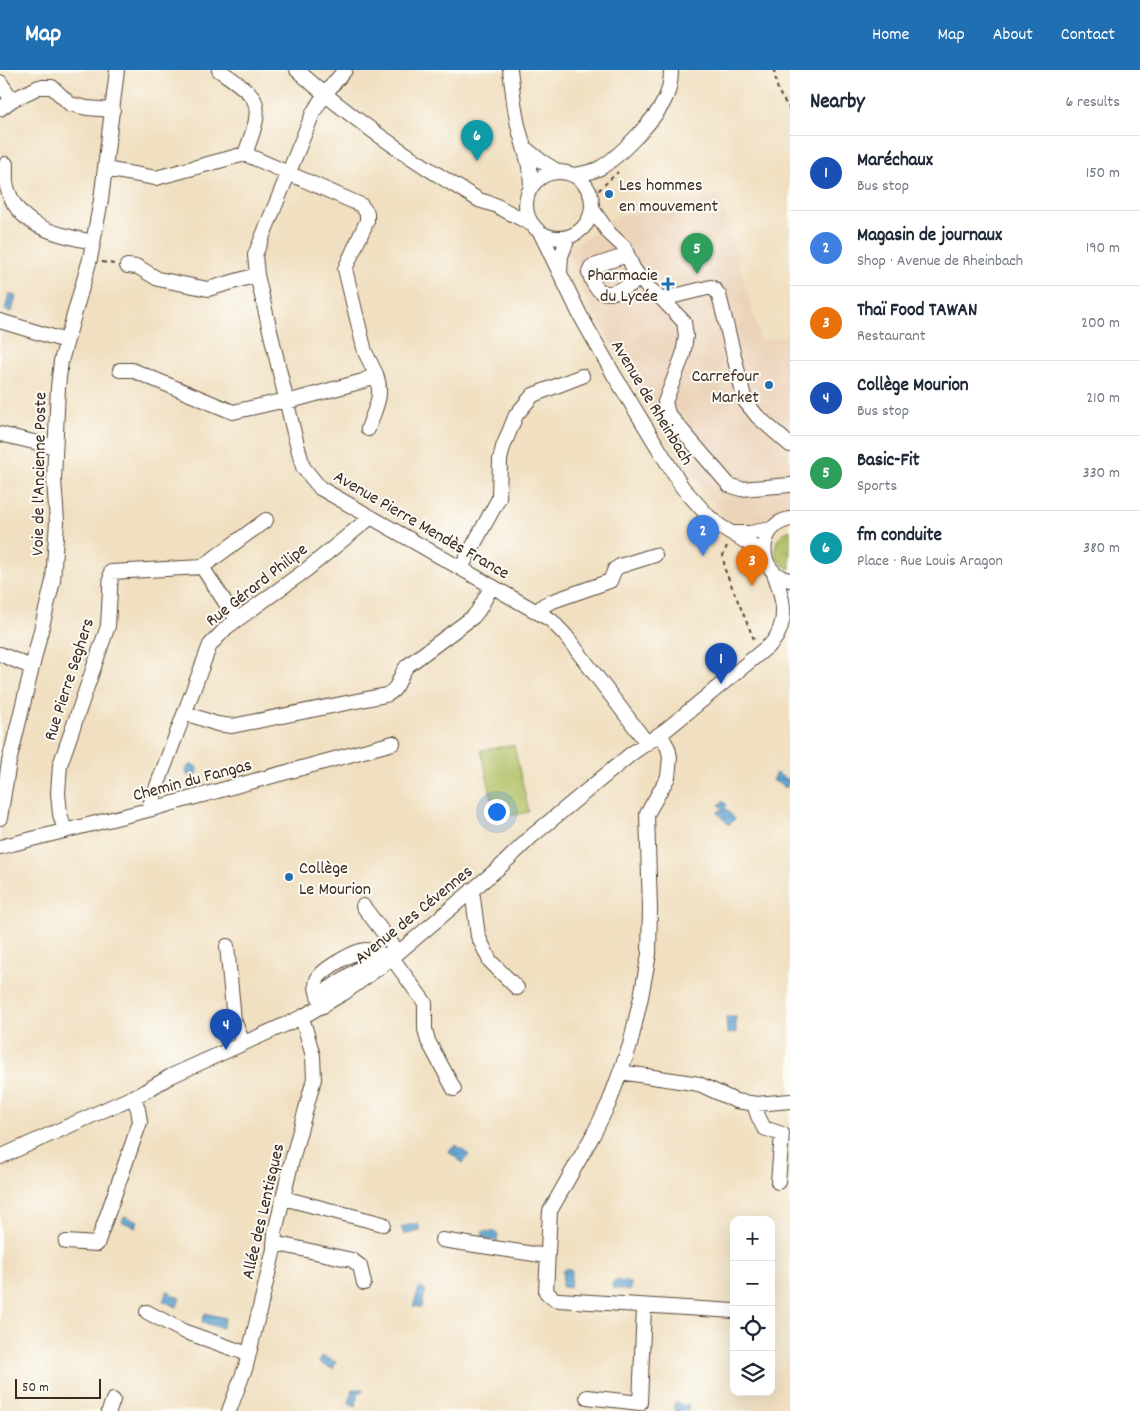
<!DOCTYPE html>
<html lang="en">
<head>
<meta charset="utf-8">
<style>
  :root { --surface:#fff; --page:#f2f2f3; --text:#1f2937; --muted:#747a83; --line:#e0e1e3; --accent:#1f6fb2 }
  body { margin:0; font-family:Dekko,sans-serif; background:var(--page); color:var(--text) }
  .controls { position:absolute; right:15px; bottom:15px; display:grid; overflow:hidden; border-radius:10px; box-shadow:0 5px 20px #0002 }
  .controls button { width:45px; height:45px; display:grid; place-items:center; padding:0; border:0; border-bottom:1px solid var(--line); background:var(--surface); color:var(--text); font:25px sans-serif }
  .scale { position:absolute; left:15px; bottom:12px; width:86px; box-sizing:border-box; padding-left:5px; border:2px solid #3b2a1e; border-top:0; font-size:14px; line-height:18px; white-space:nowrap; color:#3b2a1e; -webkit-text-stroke:4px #fdfcf7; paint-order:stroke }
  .you { position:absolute; left:496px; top:741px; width:18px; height:18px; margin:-12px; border:4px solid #fff; border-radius:50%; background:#1a73e8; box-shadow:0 0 0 8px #1a73e833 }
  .badge { display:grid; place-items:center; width:32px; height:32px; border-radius:50%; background:var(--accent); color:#fff; font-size:16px; font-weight:700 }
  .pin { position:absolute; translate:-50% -41px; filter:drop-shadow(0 1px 2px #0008) }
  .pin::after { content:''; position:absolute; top:26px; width:18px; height:15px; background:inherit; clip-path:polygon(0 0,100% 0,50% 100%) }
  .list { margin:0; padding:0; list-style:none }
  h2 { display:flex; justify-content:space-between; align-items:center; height:65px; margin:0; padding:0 20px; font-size:21px }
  h2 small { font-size:16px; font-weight:400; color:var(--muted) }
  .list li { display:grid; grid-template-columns:32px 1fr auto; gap:15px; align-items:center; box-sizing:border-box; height:75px; padding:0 20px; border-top:1px solid var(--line) }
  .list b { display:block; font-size:19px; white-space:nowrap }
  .list p { margin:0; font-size:16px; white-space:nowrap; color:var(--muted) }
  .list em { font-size:16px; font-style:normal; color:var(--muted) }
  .icon { flex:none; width:28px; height:28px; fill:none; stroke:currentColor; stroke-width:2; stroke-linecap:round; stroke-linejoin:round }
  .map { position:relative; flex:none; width:790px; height:1341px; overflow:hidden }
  header { display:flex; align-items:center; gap:30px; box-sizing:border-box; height:70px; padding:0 25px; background:var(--accent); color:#fff }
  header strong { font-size:24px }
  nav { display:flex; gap:28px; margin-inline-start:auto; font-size:18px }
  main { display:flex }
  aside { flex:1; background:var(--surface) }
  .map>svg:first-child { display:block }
  .built { fill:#ebd3b9 }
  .grass { fill:url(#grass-tufts); stroke:#74743f }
  .park { fill:#aebd60; stroke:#74743f }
  .water { fill:url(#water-rules); stroke:#4a6678 }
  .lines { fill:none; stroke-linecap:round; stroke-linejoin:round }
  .minor-casing { stroke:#564536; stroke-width:16 }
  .path { stroke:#564536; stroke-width:2; stroke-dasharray:4 4; stroke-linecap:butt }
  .minor { stroke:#fff; stroke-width:14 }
  .poi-dot { fill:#1f6fb2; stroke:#fdfcf7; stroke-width:2 }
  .labels { text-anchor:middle; stroke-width:4; stroke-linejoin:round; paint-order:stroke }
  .poi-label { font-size:18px; fill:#3b2a1e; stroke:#fdfcf7; text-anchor:start }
  .street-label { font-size:18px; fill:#3b2a1e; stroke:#fdfcf7 }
</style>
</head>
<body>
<header>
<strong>Map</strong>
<nav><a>Home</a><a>Map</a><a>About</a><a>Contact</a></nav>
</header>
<main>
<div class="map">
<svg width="790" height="1341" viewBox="0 0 790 1341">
  <defs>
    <pattern id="grass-tufts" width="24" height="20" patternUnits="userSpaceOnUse" patternTransform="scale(1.25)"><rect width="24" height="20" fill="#aebd60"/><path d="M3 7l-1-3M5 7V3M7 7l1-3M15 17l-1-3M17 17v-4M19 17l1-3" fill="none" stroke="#8f9a4f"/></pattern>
    <pattern id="water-rules" width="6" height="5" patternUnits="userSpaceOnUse" patternTransform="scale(1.25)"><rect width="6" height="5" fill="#5aa2d1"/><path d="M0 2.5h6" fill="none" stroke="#4c84a9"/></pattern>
  </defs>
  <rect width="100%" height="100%" fill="#fdfcf7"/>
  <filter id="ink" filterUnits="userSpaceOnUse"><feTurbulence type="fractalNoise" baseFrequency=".02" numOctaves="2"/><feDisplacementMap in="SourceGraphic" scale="10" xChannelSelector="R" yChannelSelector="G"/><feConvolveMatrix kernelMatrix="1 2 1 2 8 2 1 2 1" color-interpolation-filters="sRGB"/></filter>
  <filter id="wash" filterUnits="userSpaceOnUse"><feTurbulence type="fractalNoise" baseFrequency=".0096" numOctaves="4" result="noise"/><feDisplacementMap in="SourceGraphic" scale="20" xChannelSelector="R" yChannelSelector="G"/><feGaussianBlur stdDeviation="1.12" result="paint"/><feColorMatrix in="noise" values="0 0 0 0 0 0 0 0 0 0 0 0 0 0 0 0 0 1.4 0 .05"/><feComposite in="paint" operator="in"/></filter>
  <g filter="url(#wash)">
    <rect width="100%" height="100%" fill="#f0dfc0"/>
    <path class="built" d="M 719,124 L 761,271 L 790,265 L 790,440 L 780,442 L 757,454 L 726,449 L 666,370 L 588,231 L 568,181 L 615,147 Z"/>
    <path class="grass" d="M 790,460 L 790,499 C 771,492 770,467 790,460 Z"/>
    <path class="park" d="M 514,675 L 529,742 L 496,749 L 481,680 Z"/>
    <path class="water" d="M 9,224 L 16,226 L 12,242 L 5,240 Z
      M186 701a6 6 0 1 1 12 0a6 6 0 1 1-12 0Z
      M 776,703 L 790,711 L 786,718 L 772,710 Z
      M 723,731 L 727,735 L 725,738 L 735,749 L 729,755 L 717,743 L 722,738 L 719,735 Z
      M 726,947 L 736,947 L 736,963 L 727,964 Z
      M 456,1075 L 469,1085 L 463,1093 L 449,1082 L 451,1078 L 454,1078 Z
      M 124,1146 L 138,1151 L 136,1157 L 122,1152 Z
      M 418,1153 L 420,1161 L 404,1165 L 401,1157 Z
      M 483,1161 L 496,1162 L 498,1164 L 497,1171 L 487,1170 L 482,1166 Z
      M 566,1198 L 572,1201 L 570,1218 L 562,1217 L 563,1200 L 566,1200 Z
      M 615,1210 L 631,1213 L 630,1221 L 613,1218 L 612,1214 Z
      M 419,1218 L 426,1220 L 421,1238 L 413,1236 Z
      M 167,1221 L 171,1222 L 170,1224 L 180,1228 L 177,1237 L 163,1231 Z
      M 205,1243 L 225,1248 L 222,1258 L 202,1253 Z
      M 322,1286 L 336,1292 L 333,1299 L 319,1293 Z
      M 352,1319 L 363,1319 L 363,1322 L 359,1322 L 356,1336 L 349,1334 Z
      M 675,1332 L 683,1335 L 689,1334 L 688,1341 L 676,1341 L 673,1338 Z"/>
  </g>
  <g filter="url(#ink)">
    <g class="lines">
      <g class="minor-casing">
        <path id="minor" d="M 297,0 C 352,50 415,92 479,130 L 495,135 L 531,154
          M 345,0 L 324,25 L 313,43 L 255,185 L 257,205 L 294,363 L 303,397 L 320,418 L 551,550 L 566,566 L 647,673
          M 510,0 C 513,20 514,43 520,63 C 525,81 531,97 531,116
          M 0,12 L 12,30
          M 0,39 L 12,30 L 39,17 L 52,17 L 70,34 L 87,38 L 113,40
          M 526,79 L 541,91 L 559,102
          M 6,94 C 6,101 5,110 7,117 C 18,158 57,164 93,172
          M 105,99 L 156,108 L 245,84
          M526 135a33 33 0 1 1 66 0a33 33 0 1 1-66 0Z
          M 573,105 C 582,104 592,102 600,98 C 619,87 658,47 666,27 C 670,18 671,9 671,0
          M 593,140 L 609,163 L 624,177 L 633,198 L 646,216 L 662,229 L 684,252 L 686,266 L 683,285 L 665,332 L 668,344 L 729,415 L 741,419 L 790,415
          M 541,164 L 580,245 L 614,305 L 682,417 L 709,447 L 720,456 L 756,478 L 764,485
          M 627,185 L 591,197 L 589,202 C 591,208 594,217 599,220 C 609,229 631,215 640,209
          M 127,196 L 138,197 L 158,209 L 208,219 L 257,205
          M 560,203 L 561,186 L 568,168
          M 662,229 L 711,217 L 715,220 L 719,225 L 745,331 L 757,346 L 790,375
          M 0,251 L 66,271
          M 120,300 L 132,300 L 233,342 L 277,332 L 287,332 L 363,311 L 376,304 L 365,282 L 345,199 L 367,151 L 367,143 L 361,135 L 245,84 C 250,69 263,43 253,28 C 245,17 230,8 219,0
          M 368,359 C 375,338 384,326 376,304
          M 0,364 L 55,377
          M 790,449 C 756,455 756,504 790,510
          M 733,463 L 750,463 L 771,459
          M 202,497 L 266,450
          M 461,498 L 499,428 L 500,390 L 503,377 L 516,345 L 533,325 L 582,306
          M 537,541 L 544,535 L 553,531 L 610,511 L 615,499 L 620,496 L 655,485
          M 0,584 L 31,597
          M 185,643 L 217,654 L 232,656 L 386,625 C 400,619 398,607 407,596 L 473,547 L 478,541 L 492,516
          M 660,664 L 668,678 L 670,687 L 668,707 L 647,744 L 650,838 L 649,884 L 641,927 L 630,975 L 609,1033 L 593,1065 L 550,1141 L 546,1222 L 554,1229 L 559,1230 L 734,1241
          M 148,740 L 210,575 L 227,557 L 306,500 L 371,447
          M 0,748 L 9,692 L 53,511 L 57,451 L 54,410 L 58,317 L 61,291 L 90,189 L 101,130 L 117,0
          M 65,761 L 60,744 L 58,723 L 60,695 L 108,556 L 111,502 L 202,497 L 237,550
          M 0,777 L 148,740 L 393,673
          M 472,820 L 478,866 L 490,891 L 517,918
          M 363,836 L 398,882
          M 227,876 L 234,950 L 243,973
          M 392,888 L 425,933 L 425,959 L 428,971 L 454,1019
          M 318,926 L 381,884
          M 323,936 C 319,928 314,919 317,910 C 320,900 356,880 366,880 C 375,880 384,885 392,888
          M 620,1002 L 699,1014 L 736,1031 L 757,1034 L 790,1031
          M 754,1034 L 758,1046 L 764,1058 L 782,1064 L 778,1112
          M 0,1087 L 144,1022 L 171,1006 L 302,947 L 344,923 L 392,888 L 501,796 L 532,766 L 631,684 L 667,659 L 772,573 C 790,551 783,526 773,501
          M 283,1128 L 383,1154
          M 442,1170 L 547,1186
          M 66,1172 L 97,1174 L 140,1052 L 138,1039 L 133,1027
          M 274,1173 L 352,1190 L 360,1196 L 364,1213
          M 147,1242 L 183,1261 L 248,1284
          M 587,1327 L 640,1333 L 644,1237
          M 109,1341 L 113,1330
          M 229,1341 L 246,1296 L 274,1179 L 275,1162 L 291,1094 L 314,1009 L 313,986 L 302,947"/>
      </g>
      <path class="path" d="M 774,0 L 778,21 L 790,40
        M 594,127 L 600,119 L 618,102
        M 102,192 L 114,194
        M 727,476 L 723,485 L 725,500 L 755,572"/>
      <use href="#minor" class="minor"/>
    </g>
  </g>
  <g class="poi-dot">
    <circle cx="609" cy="124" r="5"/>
    <path d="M665.5 206.5h5v5h5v5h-5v5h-5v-5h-5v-5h5z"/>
    <circle cx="769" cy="315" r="5"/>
    <circle cx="289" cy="807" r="5"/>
  </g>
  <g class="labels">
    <g class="poi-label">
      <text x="619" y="120">Les hommes<tspan x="619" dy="21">en mouvement</tspan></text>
      <text x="658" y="210" text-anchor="end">Pharmacie<tspan x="658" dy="21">du Lycée</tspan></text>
      <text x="759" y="311" text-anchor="end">Carrefour<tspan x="759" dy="21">Market</tspan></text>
      <text x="299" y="803">Collège<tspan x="299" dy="21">Le Mourion</tspan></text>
    </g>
    <g class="street-label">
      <text transform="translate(653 332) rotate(59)" y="6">Avenue de Rheinbach</text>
      <text transform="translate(38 404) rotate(-89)" y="6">Voie de l'Ancienne Poste</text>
      <text transform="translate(422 454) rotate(30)" y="6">Avenue Pierre Mendès France</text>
      <text transform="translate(256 514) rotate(-38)" y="6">Rue Gérard Philipe</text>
      <text transform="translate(68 609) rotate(-72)" y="6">Rue Pierre Seghers</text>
      <text transform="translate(192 709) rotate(-15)" y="6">Chemin du Fangas</text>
      <text transform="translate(413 844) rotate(-39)" y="6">Avenue des Cévennes</text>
      <text transform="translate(262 1141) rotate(-77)" y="6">Allée des Lentisques</text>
    </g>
  </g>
</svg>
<div class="controls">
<button>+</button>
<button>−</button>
<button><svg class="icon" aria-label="locate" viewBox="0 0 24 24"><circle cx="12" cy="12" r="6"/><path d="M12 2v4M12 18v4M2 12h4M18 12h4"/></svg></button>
<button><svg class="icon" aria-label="layers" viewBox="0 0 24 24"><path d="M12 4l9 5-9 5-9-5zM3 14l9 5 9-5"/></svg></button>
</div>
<div class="scale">50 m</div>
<div class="you"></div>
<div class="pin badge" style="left:721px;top:614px;background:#1a4fb4">1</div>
<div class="pin badge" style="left:703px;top:486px;background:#3f7fe0">2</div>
<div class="pin badge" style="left:752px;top:516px;background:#e8710a">3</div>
<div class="pin badge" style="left:226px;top:980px;background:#1a4fb4">4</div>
<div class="pin badge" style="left:697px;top:204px;background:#2e9e5b">5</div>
<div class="pin badge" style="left:477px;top:91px;background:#0f9aa8">6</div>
</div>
<aside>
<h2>Nearby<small>6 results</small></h2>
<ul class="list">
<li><span class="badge" style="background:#1a4fb4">1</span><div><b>Maréchaux</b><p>Bus stop</p></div><em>150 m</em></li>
<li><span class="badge" style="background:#3f7fe0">2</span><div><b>Magasin de journaux</b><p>Shop · Avenue de Rheinbach</p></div><em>190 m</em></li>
<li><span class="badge" style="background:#e8710a">3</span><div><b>Thaï Food TAWAN</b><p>Restaurant</p></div><em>200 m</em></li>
<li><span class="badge" style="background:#1a4fb4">4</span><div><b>Collège Mourion</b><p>Bus stop</p></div><em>210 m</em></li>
<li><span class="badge" style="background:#2e9e5b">5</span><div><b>Basic-Fit</b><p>Sports</p></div><em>330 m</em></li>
<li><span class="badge" style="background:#0f9aa8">6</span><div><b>fm conduite</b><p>Place · Rue Louis Aragon</p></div><em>380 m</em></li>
</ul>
</aside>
</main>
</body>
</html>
